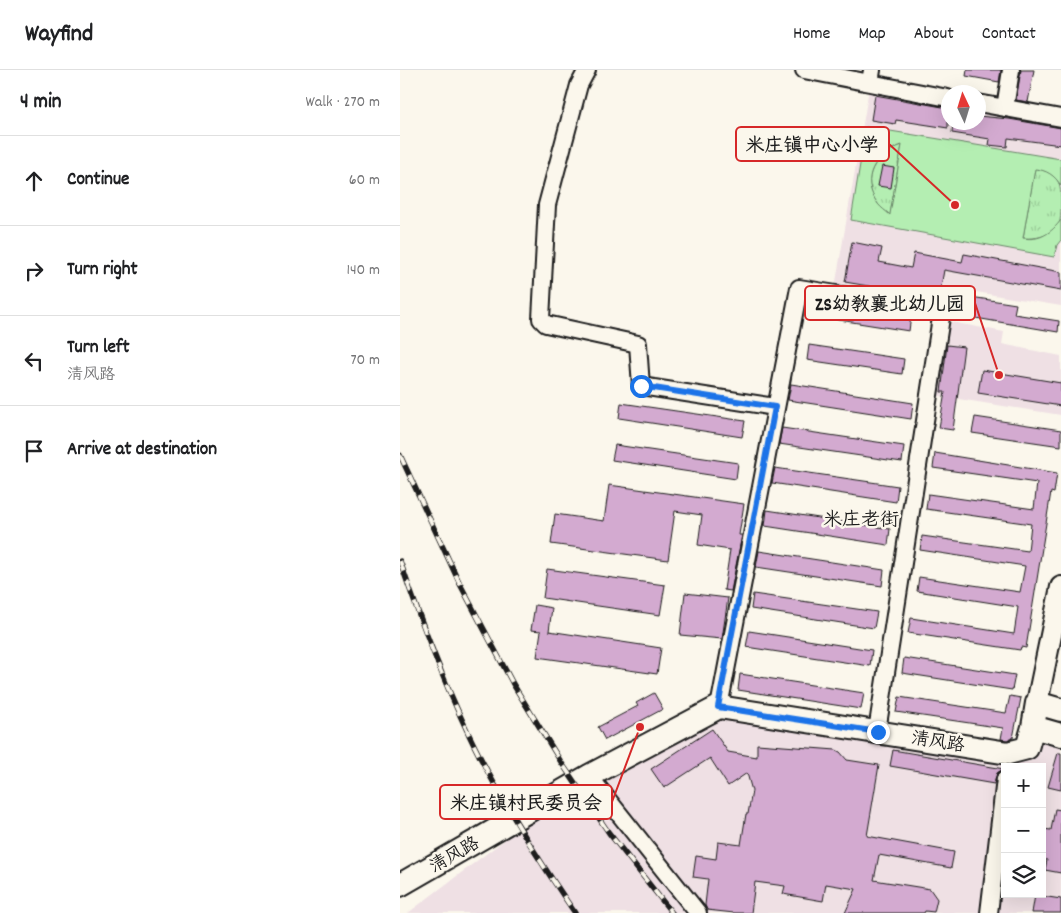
<!DOCTYPE html>
<html lang="en">
<head>
<meta charset="utf-8">
<style>
  :root { --surface:#fff; --page:#f2f2f2; --text:#202124; --muted:#757577; --line:#e0e0e0 }
  body { margin:0; font-family:Dekko,"LXGW WenKai TC",sans-serif; background:var(--page); color:var(--text) }
  .controls { position:absolute; right:15px; bottom:15px; display:grid; overflow:hidden; border-radius:0px; box-shadow:0 5px 20px #0002 }
  .controls button { width:45px; height:45px; display:grid; place-items:center; padding:0; border:0; border-bottom:1px solid var(--line); background:var(--surface); color:var(--text); font:25px sans-serif }
  .compass { position:absolute; left:541px; top:15px; width:45px; height:45px; border-radius:50%; background:var(--surface); box-shadow:0 5px 20px #0002; rotate:356deg }
  .stop { position:absolute; width:15px; height:15px; margin:-11px; border:4px solid #1a73e8; border-radius:50%; background:#fff }
  .stop.end { background:#1a73e8; border-color:#fff; box-shadow:0 1px 5px #0008 }
  .list { margin:0; padding:0; list-style:none }
  h2 { display:flex; justify-content:space-between; align-items:center; height:65px; margin:0; padding:0 20px; font-size:21px }
  h2 small { font-size:16px; font-weight:400; color:var(--muted) }
  .list li { display:grid; grid-template-columns:32px 1fr auto; gap:15px; align-items:center; box-sizing:border-box; height:90px; padding:0 20px; border-top:1px solid var(--line) }
  .list b { display:block; font-size:19px; white-space:nowrap }
  .list p { margin:0; font-size:16px; white-space:nowrap; color:var(--muted) }
  .list em { font-size:16px; font-style:normal; color:var(--muted) }
  .icon { flex:none; width:28px; height:28px; fill:none; stroke:currentColor; stroke-width:2; stroke-linecap:round; stroke-linejoin:round }
  .map { position:relative; flex:none; width:661px; height:843px; overflow:hidden }
  header { display:flex; align-items:center; gap:30px; box-sizing:border-box; height:70px; padding:0 25px; background:var(--surface); border-bottom:1px solid var(--line) }
  header strong { font-size:24px }
  nav { display:flex; gap:28px; margin-inline-start:auto; font-size:18px }
  main { display:flex }
  aside { flex:1; background:var(--surface) }
  .map>svg:first-child { display:block }
  .built { fill:#efe0e4; fill-rule:evenodd }
  .grass { fill:url(#grass-tufts); stroke:#688567 }
  .pitch { fill:#b4eeb2; stroke:#688567; fill-rule:evenodd }
  .building { fill:#d3aad0; stroke:#1c1c1c }
  .lines { fill:none; stroke-linecap:round; stroke-linejoin:round }
  .minor-casing { stroke:#1c1c1c; stroke-width:20 }
  .tertiary-casing { stroke:#1c1c1c; stroke-width:24 }
  .secondary-casing { stroke:#1c1c1c; stroke-width:26 }
  .minor { stroke:#fbf7ec; stroke-width:16 }
  .tertiary { stroke:#fbf7ec; stroke-width:20 }
  .secondary { stroke:#fbf7ec; stroke-width:22 }
  .rail-casing { stroke:#1c1c1c; stroke-width:5.5 }
  .rail { stroke:#fbf7ec; stroke-width:4; stroke-dasharray:11; stroke-linecap:butt }
  .route { stroke:#1a73e8; stroke-width:6 }
  .labels { text-anchor:middle; stroke-width:5; stroke-linejoin:round; paint-order:stroke }
  .street-label { font-size:18px; fill:#1c1c1c; stroke:#fbf7ec }
  .neighbourhood-label { font-size:19px; fill:#1c1c1c; stroke:#fbf7ec }
  .leader { fill:none; stroke:#d62828; stroke-width:2 }
  .callout-dot { fill:#d62828; stroke:#fbf7ec; stroke-width:2 }
  .callout { fill:#fbf7ec; stroke:#d62828; stroke-width:2 }
  .callout-label { font-size:19px; text-anchor:middle; font-weight:bold; fill:#1c1c1c }
</style>
</head>
<body>
<header>
<strong>Wayfind</strong>
<nav><a>Home</a><a>Map</a><a>About</a><a>Contact</a></nav>
</header>
<main>
<aside>
<h2>4 min<small>Walk · 270 m</small></h2>
<ul class="list">
<li><svg class="icon" aria-label="ahead" viewBox="0 0 24 24"><path d="M12 20V5M6 11l6-6 6 6"/></svg><div><b>Continue</b></div><em>60 m</em></li>
<li><svg class="icon" aria-label="right" viewBox="0 0 24 24"><path d="M7 20v-9h11M14 6l5 5-5 5"/></svg><div><b>Turn right</b></div><em>140 m</em></li>
<li><svg class="icon" aria-label="left" viewBox="0 0 24 24"><path d="M17 20v-9H6M10 6l-5 5 5 5"/></svg><div><b>Turn left</b><p>清风路</p></div><em>70 m</em></li>
<li><svg class="icon" aria-label="arrive" viewBox="0 0 24 24"><path d="M6 21V4h12l-3 4 3 4H6"/></svg><div><b>Arrive at destination</b></div></li>
</ul>
</aside>
<div class="map">
<svg width="661" height="843" viewBox="0 0 661 843">
  <defs>
    <pattern id="grass-tufts" width="24" height="20" patternUnits="userSpaceOnUse" patternTransform="scale(1.25)"><rect width="24" height="20" fill="#b4eeb2"/><path d="M3 7l-1-3M5 7V3M7 7l1-3M15 17l-1-3M17 17v-4M19 17l1-3" fill="none" stroke="#9acc98"/></pattern>
  </defs>
  <rect width="100%" height="100%" fill="#fbf7ec"/>
  <filter id="ink" filterUnits="userSpaceOnUse"><feTurbulence type="fractalNoise" baseFrequency=".02" numOctaves="2"/><feDisplacementMap in="SourceGraphic" scale="10" xChannelSelector="R" yChannelSelector="G"/><feConvolveMatrix kernelMatrix="1 2 1 2 8 2 1 2 1" color-interpolation-filters="sRGB"/></filter>
  <g filter="url(#ink)">
    <path class="built" d="M 470,13 L 548,28 L 548,52 L 578,52 L 579,33 L 661,48 L 661,236 L 546,217 L 542,241 L 434,223 Z
      M 546,251 L 604,262 L 602,274 L 661,286 L 661,345 L 533,325 Z
      M 637,633 L 661,640 L 661,843 L 8,843 L 189,706 L 319,637 L 627,678 ZM 605,697 L 642,697 L 642,824 L 605,824 Z"/>
    <path class="grass" d="M 502,75 L 490,145 C 486,142 481,138 478,134 C 458,108 476,84 502,75 Z
      M 635,98 C 657,103 661,110 661,131 C 661,137 661,146 660,151 C 653,166 637,169 623,168 Z"/>
    <path class="pitch" d="M 466,57 L 661,89 L 661,116 C 655,105 646,100 635,99 L 623,168 C 640,171 651,163 661,150 L 661,170 L 657,175 L 654,187 L 451,150 ZM 502,75 L 490,144 L 490,145 C 486,141 481,138 478,134 C 459,108 475,84 502,75 Z"/>
    <path class="building" d="M 567,0 L 601,0 L 599,12 L 566,6 Z
      M 621,0 L 634,0 L 628,32 L 616,30 Z
      M 475,25 L 548,38 L 548,58 L 496,50 L 495,54 L 471,50 Z
      M 578,46 L 609,49 L 661,58 L 661,75 L 608,68 L 607,77 L 589,75 L 590,69 L 552,63 L 553,52 L 578,52 Z
      M 482,96 L 494,98 L 491,118 L 478,116 Z
      M 452,172 L 482,178 L 479,192 L 511,198 L 514,183 L 562,192 L 564,184 L 661,202 L 661,221 L 544,200 L 539,228 L 445,212 Z
      M 564,226 L 616,234 L 614,244 L 659,251 L 658,262 L 552,244 L 549,230 L 563,232 Z
      M 416,232 L 511,246 L 509,261 L 414,246 Z
      M 409,275 L 504,289 L 502,304 L 407,290 Z
      M 547,275 L 564,277 L 553,360 L 539,358 L 545,322 L 541,322 Z
      M 582,300 L 661,313 L 661,336 L 578,323 Z
      M 391,314 L 513,333 L 511,349 L 388,330 Z
      M 221,333 L 345,351 L 342,367 L 219,348 Z
      M 575,347 L 661,360 L 661,376 L 572,363 Z
      M 382,358 L 504,376 L 502,392 L 379,374 Z
      M 215,375 L 338,393 L 336,409 L 212,390 Z
      M 535,383 L 657,403 L 654,423 L 651,422 L 626,578 L 621,577 L 620,580 L 508,563 L 511,548 L 614,564 L 618,537 L 517,521 L 519,507 L 620,522 L 625,496 L 520,480 L 522,466 L 628,481 L 631,454 L 526,439 L 528,424 L 634,439 L 637,413 L 533,398 Z
      M 375,398 L 498,416 L 496,432 L 372,413 Z
      M 209,415 L 344,434 L 339,465 L 342,465 L 331,521 L 324,520 L 330,480 L 298,475 L 302,445 L 275,441 L 268,490 L 151,474 L 155,444 L 204,451 Z
      M 367,440 L 490,459 L 488,475 L 365,456 Z
      M 359,481 L 484,500 L 482,516 L 356,497 Z
      M 147,499 L 265,515 L 260,545 L 143,528 Z
      M 285,523 L 328,528 L 322,569 L 280,565 Z
      M 353,524 L 477,542 L 474,558 L 351,539 Z
      M 135,535 L 152,538 L 149,561 L 261,578 L 257,604 L 137,587 L 141,561 L 131,560 Z
      M 349,561 L 472,580 L 470,596 L 346,577 Z
      M 504,588 L 615,605 L 612,620 L 502,603 Z
      M 340,604 L 464,623 L 461,639 L 338,620 Z
      M 254,623 L 263,639 L 205,670 L 198,657 L 238,636 L 236,633 Z
      M 610,626 L 621,628 L 613,668 L 607,670 L 601,669 L 603,658 L 496,642 L 499,627 L 606,643 Z
      M 312,659 L 328,682 L 357,687 L 357,674 L 436,680 L 440,682 L 447,690 L 479,695 L 467,766 L 554,782 L 551,798 L 479,785 L 474,810 L 530,819 L 537,829 L 534,842 L 525,841 L 524,843 L 445,843 L 456,819 L 426,814 L 423,831 L 383,824 L 385,816 L 355,812 L 351,843 L 334,843 L 307,840 L 305,835 L 308,809 L 293,807 L 296,786 L 316,789 L 318,772 L 341,775 L 346,744 L 348,744 L 352,721 L 347,703 L 328,716 L 310,688 L 264,718 L 251,699 Z
      M 493,680 L 604,699 L 597,703 L 594,714 L 490,696 Z
      M 658,683 L 661,683 L 661,720 L 648,717 Z
      M 655,739 L 661,740 L 661,803 L 645,800 L 647,790 L 642,789 L 642,759 L 651,760 Z
      M 635,825 L 661,829 L 661,843 L 632,843 Z"/>
    <g class="lines">
      <g class="minor-casing">
        <path id="minor" d="M 187,0 L 179,15 L 147,135 L 141,249 L 146,254 L 238,274 L 241,316 L 375,337
          M 404,0 L 470,13 L 472,0
          M 470,13 L 548,28
          M 578,33 L 661,48
          M 605,38 L 611,0
          M 319,637 L 399,218 L 542,241 L 477,661
          M 189,706 L 298,843
          M 589,843 L 605,709"/>
      </g>
      <g class="tertiary-casing">
        <path id="tertiary" d="M 637,633 L 661,517"/>
      </g>
      <g class="secondary-casing">
        <path id="secondary" d="M 633,657 L 661,665
          M 0,815 L 189,706 L 319,637 L 608,683 L 627,678 L 633,657 L 637,633 L 661,640"/>
      </g>
      <use href="#minor" class="minor"/>
      <use href="#tertiary" class="tertiary"/>
      <use href="#secondary" class="secondary"/>
      <g class="rail-casing">
        <path id="rail" d="M 0,385 L 60,514 L 113,614 L 161,692 L 209,763 L 272,843
          M 0,491 C 19,546 39,601 64,654 C 94,720 134,783 175,843"/>
      </g>
      <use href="#rail" class="rail"/>
    </g>
  </g>
  <g class="lines" filter="url(#ink)">
    <path class="route" d="M 241,316 L 375,337 L 318,637 L 478,662"/>
  </g>
  <g class="labels">
    <g class="street-label">
      <text transform="translate(538 671) rotate(9)" y="6">清风路</text>
      <text transform="translate(54 784) rotate(-30)" y="6">清风路</text>
    </g>
    <g class="neighbourhood-label">
      <text x="461" y="455">米庄老街</text>
    </g>
  </g>
  <path class="leader" d="M555 135L489 74M599 305L575 233M240 657L212 732"/>
  <g class="callout-dot">
    <circle cx="555" cy="135" r="5"/>
    <circle cx="599" cy="305" r="5"/>
    <circle cx="240" cy="657" r="5"/>
  </g>
  <g class="callout">
    <rect x="336" y="57" width="153" height="34" rx="5"/>
    <rect x="405" y="216" width="170" height="34" rx="5"/>
    <rect x="40" y="715" width="172" height="34" rx="5"/>
  </g>
  <g class="callout-label">
    <text x="412" y="81">米庄镇中心小学</text>
    <text x="490" y="240">ZS幼教襄北幼儿园</text>
    <text x="126" y="739">米庄镇村民委员会</text>
  </g>
</svg>
<div class="controls">
<button>+</button>
<button>−</button>
<button><svg class="icon" aria-label="layers" viewBox="0 0 24 24"><path d="M12 4l9 5-9 5-9-5zM3 14l9 5 9-5"/></svg></button>
</div>
<svg class="compass" viewBox="-18 -18 36 36"><path d="M0-13l5 13h-10z" fill="#e53935"/><path d="M0 13l5-13h-10z" fill="#757577"/></svg>
<div class="stop" style="left:241px;top:316px"></div>
<div class="stop end" style="left:478px;top:662px"></div>
</div>
</main>
</body>
</html>
